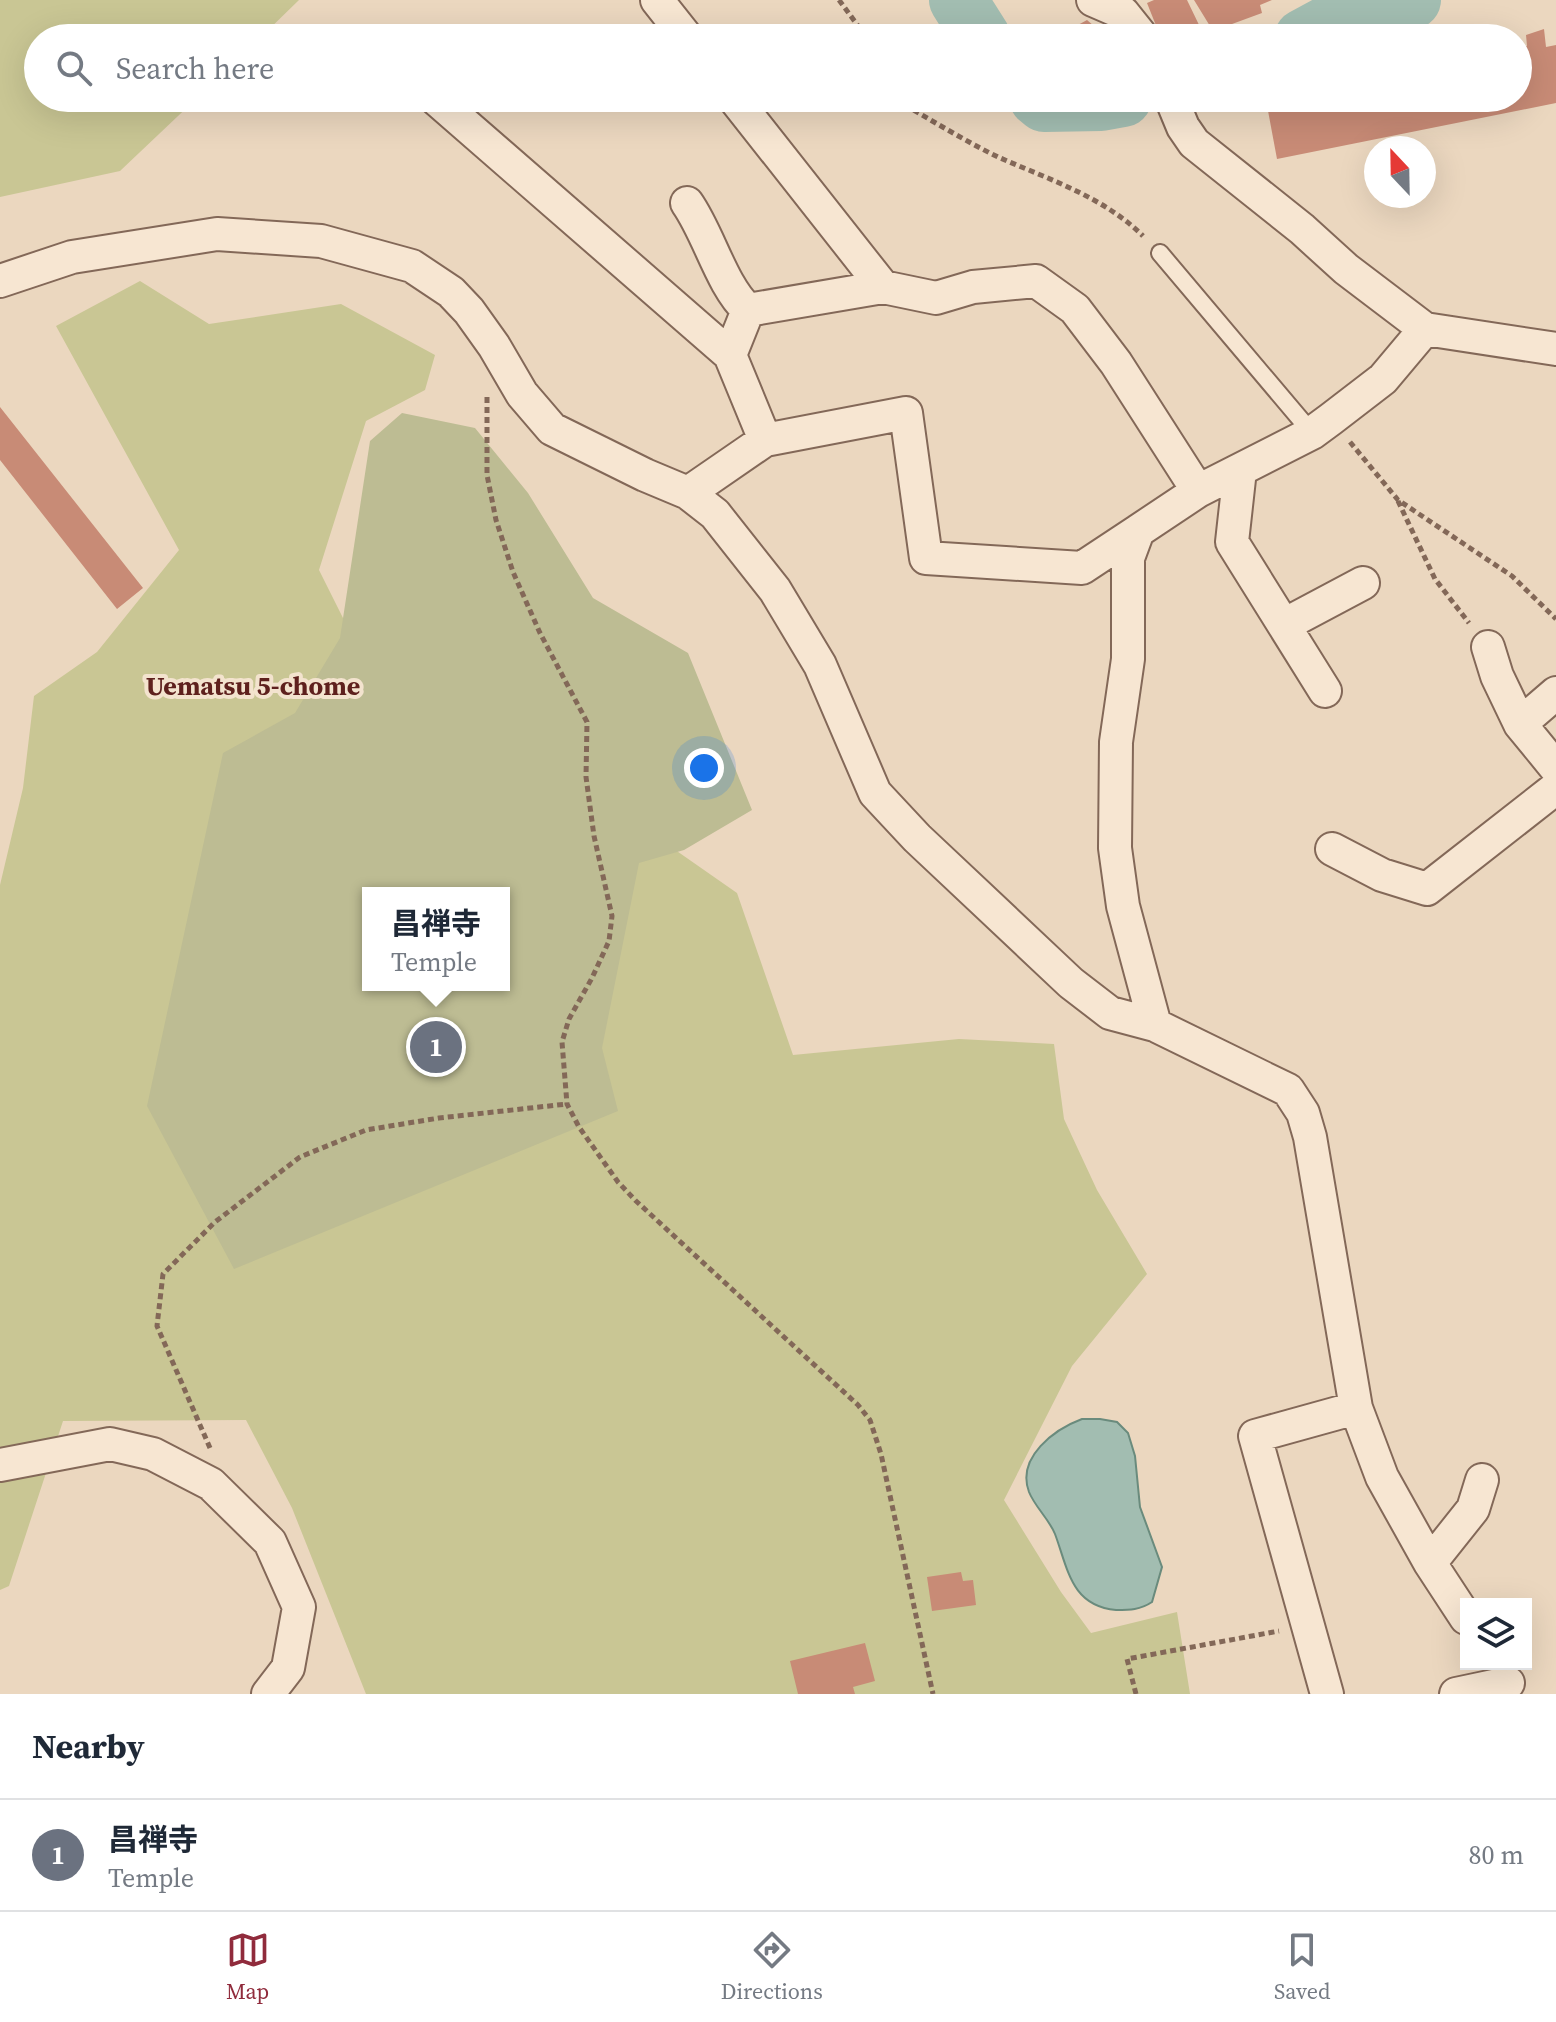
<!DOCTYPE html>
<html lang="en">
<head>
<meta charset="utf-8">
<style>
  :root { --surface:#fff; --page:#f2f2f3; --text:#1f2937; --muted:#747a83; --line:#e0e1e3; --accent:#902b3c }
  body { margin:0; font-family:"Source Serif 4","Noto Sans JP",serif; background:var(--page); color:var(--text) }
  .controls { position:absolute; right:24px; bottom:24px; display:grid; overflow:hidden; border-radius:0px; box-shadow:0 8px 32px #0002 }
  .controls button { width:72px; height:72px; display:grid; place-items:center; padding:0; border:0; border-bottom:2px solid var(--line); background:var(--surface); color:var(--text); font:40px sans-serif }
  .compass { position:absolute; left:1364px; top:136px; width:72px; height:72px; border-radius:50%; background:var(--surface); box-shadow:0 8px 32px #0002; rotate:338deg }
  .you { position:absolute; left:704px; top:768px; width:28px; height:28px; margin:-20px; border:6px solid #fff; border-radius:50%; background:#1a73e8; box-shadow:0 0 0 12px #1a73e833 }
  .badge { display:grid; place-items:center; width:52px; height:52px; border-radius:50%; background:var(--accent); color:#fff; font-size:26px; font-weight:700 }
  .pin { position:absolute; translate:-50% -50%; border:4px solid #fff; box-shadow:0 2px 8px #0006 }
  .popup { position:absolute; left:362px; top:887px; width:148px; height:104px; box-sizing:border-box; display:grid; place-content:center; border-radius:0px; background:var(--surface); filter:drop-shadow(0 2px 6px #0005); font-size:26px; white-space:nowrap; color:var(--muted) }
  .popup b { font-size:30px; color:var(--text) }
  .popup::after { content:''; position:absolute; left:50%; top:100%; margin-left:-16px; border:16px solid transparent; border-top-color:var(--surface) }
  .list { margin:0; padding:0; list-style:none }
  h2 { display:flex; justify-content:space-between; align-items:center; height:104px; margin:0; padding:0 32px; font-size:34px }
  h2 small { font-size:26px; font-weight:400; color:var(--muted) }
  .list li { display:grid; grid-template-columns:52px 1fr auto; gap:24px; align-items:center; box-sizing:border-box; height:112px; padding:0 32px; border-top:2px solid var(--line) }
  .list b { display:block; font-size:30px; white-space:nowrap }
  .list p { margin:0; font-size:26px; white-space:nowrap; color:var(--muted) }
  .list em { font-size:26px; font-style:normal; color:var(--muted) }
  .icon { flex:none; width:44px; height:44px; fill:none; stroke:currentColor; stroke-width:2; stroke-linecap:round; stroke-linejoin:round }
  .map { position:relative; flex:none; width:1556px; height:1694px; overflow:hidden }
  .search { position:absolute; background:var(--surface); box-shadow:0 8px 32px #0002; left:24px; right:24px; top:24px; height:88px; display:flex; align-items:center; gap:20px; box-sizing:border-box; padding:0 28px; border-radius:44px; color:var(--muted); font-size:30px }
  .sheet { height:216px; background:var(--surface) }
  nav { display:flex; justify-content:space-around; align-items:center; box-sizing:border-box; height:112px; border-top:2px solid var(--line); background:var(--surface); font-size:22px; color:var(--muted) }
  nav a { display:grid; justify-items:center; gap:4px }
  nav .on { color:var(--accent) }
  .map>svg:first-child { display:block }
  .green { fill:#c9c694; fill-rule:evenodd }
  .cemetery { fill:#bdbc93; fill-rule:evenodd }
  .water { fill:#a2bdb1; stroke:#6a8b7d; stroke-width:2 }
  .lines { fill:none; stroke-linecap:round; stroke-linejoin:round }
  .river { stroke:#a2bdb1; stroke-width:58 }
  .building { fill:#c88b76 }
  .service-casing { stroke:#836858; stroke-width:20 }
  .minor-casing { stroke:#836858; stroke-width:36 }
  .path { stroke:#836858; stroke-width:5; stroke-dasharray:6 4; stroke-linecap:butt }
  .service { stroke:#f7e6d2; stroke-width:16 }
  .minor { stroke:#f7e6d2; stroke-width:32 }
  .labels { text-anchor:middle; stroke-width:8; stroke-linejoin:round; paint-order:stroke }
  .neighbourhood-label { font-size:26px; font-weight:bold; fill:#5e201d; stroke:#f3e3ce }
</style>
</head>
<body>
<div class="map">
<svg width="1556" height="1694" viewBox="0 0 1556 1694">
  <rect width="100%" height="100%" fill="#ebd7bf"/>
  <path class="green" d="M 0,0 L 299,0 L 260,38 L 38,38 L 38,98 L 197,98 L 120,171 L 0,197 Z
    M 140,281 L 209,324 L 341,304 L 435,355 L 425,390 L 366,421 L 319,570 L 354,640 L 489,720 L 737,893 L 793,1055 L 959,1039 L 1054,1044 L 1064,1119 L 1097,1190 L 1147,1274 L 1072,1366 L 1004,1500 L 1061,1592 L 1091,1633 L 1177,1612 L 1190,1694 L 366,1694 L 292,1508 L 246,1420 L 63,1421 L 9,1586 L 0,1590 L 0,885 L 23,788 L 34,696 L 97,652 L 179,550 L 56,326 ZM 368,893 L 504,893 L 504,985 L 368,985 Z"/>
  <path class="cemetery" d="M 402,413 L 475,428 L 528,493 L 593,598 L 688,653 L 752,810 L 684,850 L 639,863 L 602,1048 L 618,1111 L 234,1269 L 147,1106 L 223,753 L 295,713 L 340,638 L 370,441 ZM 368,893 L 504,893 L 504,985 L 368,985 Z"/>
  <path class="water" d="M 1082,1419 L 1100,1419 L 1117,1422 L 1128,1433 L 1135,1456 L 1140,1507 L 1162,1567 L 1152,1602 C 1140,1610 1130,1610 1116,1610 C 1071,1606 1068,1569 1055,1534 C 1049,1519 1035,1507 1029,1492 C 1016,1457 1055,1429 1082,1419 Z"/>
  <g class="lines">
    <path class="river" d="M 958,0 L 982,38
      M 1303,38 L 1338,19 L 1412,0
      M 1038,98 L 1044,103 L 1101,102 L 1123,98"/>
  </g>
  <path class="building" d="M 1154,0 L 1187,0 L 1200,27 L 1176,38 L 1161,38 L 1147,3 Z
    M 1194,0 L 1272,0 L 1260,5 L 1262,13 L 1213,31 Z
    M 1087,20 L 1108,38 L 1059,38 L 1058,36 Z
    M 1544,29 L 1546,47 L 1556,45 L 1556,103 L 1277,159 L 1266,100 L 1277,98 L 1518,98 L 1518,48 L 1527,46 L 1526,35 Z
    M 0,407 L 143,588 L 117,609 L 0,460 Z
    M 961,1572 L 963,1581 L 973,1580 L 976,1605 L 932,1611 L 927,1577 Z
    M 865,1643 L 875,1681 L 853,1687 L 855,1694 L 798,1694 L 790,1661 Z"/>
  <g class="lines">
    <g class="service-casing">
      <path id="service" d="M 1160,253 L 1312,433"/>
    </g>
    <g class="minor-casing">
      <path id="minor" d="M 657,0 L 687,38
        M 1093,0 L 1123,13 L 1143,38
        M 734,98 L 883,287
        M 1171,98 L 1183,127 L 1194,143 L 1302,229 L 1346,269 L 1425,329 L 1556,349
        M 436,99 L 730,355 L 765,440 L 688,493
        M 687,203 C 709,234 721,285 748,310
        M 0,281 L 72,257 L 217,234 L 321,241 L 412,266 L 451,292 L 469,311 L 494,346 L 522,394 L 552,429 L 645,475 L 688,493 L 715,514 L 775,590 L 820,665 L 875,793 L 917,838 L 1071,983 L 1110,1013 L 1155,1025 L 1288,1090 L 1303,1113 L 1310,1137 L 1356,1408 L 1382,1477 L 1430,1563 L 1466,1618
        M 730,355 L 748,310 L 883,287 L 936,298 L 973,287 L 1036,281 L 1075,309 L 1116,363 L 1198,491
        M 765,440 L 906,413 L 926,558 L 1082,568 L 1138,531
        M 1240,470 L 1232,542 L 1325,691
        M 1284,625 L 1363,583
        M 1488,647 L 1497,676 L 1520,724 L 1556,768
        M 1520,724 L 1556,693
        M 1332,849 L 1382,875 L 1427,889 L 1556,788
        M 1155,1025 L 1123,906 L 1115,848 L 1116,742 L 1128,659 L 1128,558 L 1138,531 L 1198,491 L 1312,433 L 1331,419 L 1383,379 L 1425,329
        M 0,1465 L 110,1444 L 153,1454 L 211,1484 L 270,1542 L 299,1607 L 288,1668 L 268,1694
        M 1430,1563 L 1473,1509 L 1482,1480
        M 1327,1694 L 1255,1436 L 1356,1408
        M 1456,1694 L 1508,1683"/>
    </g>
    <path class="path" d="M 839,0 L 867,38
      M 899,98 L 901,103 C 933,121 965,141 998,157 C 1048,179 1104,197 1143,236
      M 487,397 L 487,475 L 496,520 L 513,572 L 540,633 L 587,722 L 586,777 L 594,836 L 612,916 L 609,941 L 592,978 L 569,1019 L 562,1042 L 567,1104 L 579,1127 L 618,1182 L 636,1201 L 858,1405 L 870,1420 L 881,1454 L 933,1694
      M 1350,442 L 1398,500 L 1512,576 L 1556,619
      M 1398,501 L 1435,579 L 1469,623
      M 210,1448 L 157,1326 L 163,1274 L 215,1222 L 300,1157 L 366,1130 L 439,1118 L 567,1104
      M 1136,1694 L 1127,1659 L 1279,1631"/>
    <use href="#service" class="service"/>
    <use href="#minor" class="minor"/>
  </g>
  <g class="labels">
    <g class="neighbourhood-label">
      <text x="253" y="695">Uematsu 5-chome</text>
    </g>
  </g>
</svg>
<div class="controls">
<button><svg class="icon" aria-label="layers" viewBox="0 0 24 24"><path d="M12 4l9 5-9 5-9-5zM3 14l9 5 9-5"/></svg></button>
</div>
<svg class="compass" viewBox="-18 -18 36 36"><path d="M0-13l5 13h-10z" fill="#e53935"/><path d="M0 13l5-13h-10z" fill="#747a83"/></svg>
<div class="you"></div>
<div class="pin badge" style="left:436px;top:1047px;background:#6b7280">1</div>
<div class="popup"><b>昌禅寺</b>Temple</div>
<div class="search"><svg class="icon" aria-label="search" viewBox="0 0 24 24"><circle cx="10" cy="10" r="6"/><path d="M15 15l6 6"/></svg>Search here</div>
</div>
<section class="sheet">
<h2>Nearby<small></small></h2>
<ul class="list">
<li><span class="badge" style="background:#6b7280">1</span><div><b>昌禅寺</b><p>Temple</p></div><em>80 m</em></li>
</ul>
</section>
<nav>
<a class="on"><svg class="icon" aria-label="map" viewBox="0 0 24 24"><path d="M3 6l6-2 6 2 6-2v14l-6 2-6-2-6 2zM9 4v14M15 6v14"/></svg>Map</a>
<a><svg class="icon" aria-label="directions" viewBox="0 0 24 24"><path d="M12 3l9 9-9 9-9-9zM9 14v-3h6M13 9l2 2-2 2"/></svg>Directions</a>
<a><svg class="icon" aria-label="saved" viewBox="0 0 24 24"><path d="M7 4h10v16l-5-4-5 4z"/></svg>Saved</a>
</nav>
</body>
</html>
